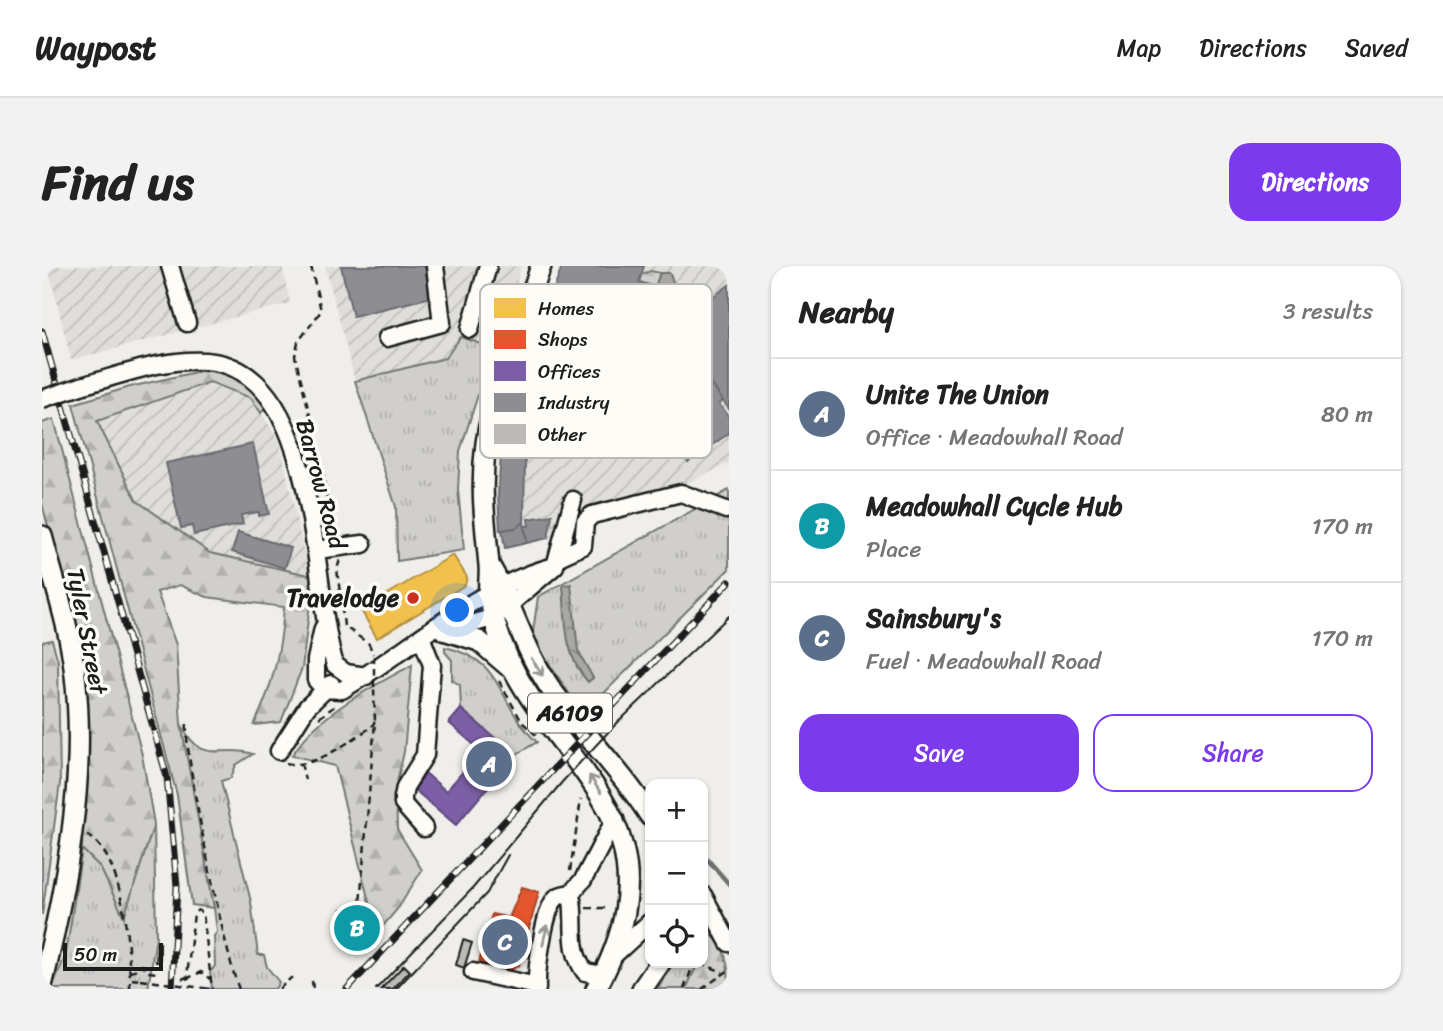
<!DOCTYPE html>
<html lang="en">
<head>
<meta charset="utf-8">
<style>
  :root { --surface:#fff; --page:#f2f2f2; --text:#222; --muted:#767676; --line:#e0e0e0; --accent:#7c3aed }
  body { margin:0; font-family:Sriracha,sans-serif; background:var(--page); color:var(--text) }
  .controls { position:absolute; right:21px; bottom:21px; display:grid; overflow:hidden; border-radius:14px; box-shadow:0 2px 5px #0004 }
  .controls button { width:63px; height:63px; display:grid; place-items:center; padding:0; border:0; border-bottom:2px solid var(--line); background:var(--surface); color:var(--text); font:35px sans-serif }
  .scale { position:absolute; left:21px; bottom:18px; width:100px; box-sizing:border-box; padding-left:7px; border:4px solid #1c1c1c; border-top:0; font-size:19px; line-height:24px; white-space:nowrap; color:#1c1c1c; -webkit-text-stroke:5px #fdfcf7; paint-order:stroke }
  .you { position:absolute; left:416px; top:345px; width:24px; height:24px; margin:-18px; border:5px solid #fff; border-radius:50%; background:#1a73e8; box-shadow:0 0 0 10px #1a73e833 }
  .badge { display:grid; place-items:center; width:46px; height:46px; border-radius:50%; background:var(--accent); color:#fff; font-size:23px; font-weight:700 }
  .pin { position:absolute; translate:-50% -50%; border:4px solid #fff; box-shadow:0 2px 7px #0006 }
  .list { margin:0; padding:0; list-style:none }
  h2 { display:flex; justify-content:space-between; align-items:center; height:91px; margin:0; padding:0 28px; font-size:30px }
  h2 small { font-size:23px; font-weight:400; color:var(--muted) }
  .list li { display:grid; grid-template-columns:46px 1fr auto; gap:21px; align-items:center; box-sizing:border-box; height:112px; padding:0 28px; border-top:2px solid var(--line) }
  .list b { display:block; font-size:26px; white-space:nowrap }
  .list p { margin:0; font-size:23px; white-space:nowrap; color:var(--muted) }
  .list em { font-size:23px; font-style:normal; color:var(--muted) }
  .actions { display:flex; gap:14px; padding:21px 28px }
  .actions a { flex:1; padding:16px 0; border:2px solid var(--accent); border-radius:21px; text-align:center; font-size:24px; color:var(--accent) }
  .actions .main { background:var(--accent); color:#fff }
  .icon { flex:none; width:38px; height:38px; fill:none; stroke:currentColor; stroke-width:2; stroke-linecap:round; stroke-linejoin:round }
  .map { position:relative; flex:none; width:687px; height:723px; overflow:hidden; border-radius:21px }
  header { display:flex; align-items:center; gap:42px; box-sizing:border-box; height:98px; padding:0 35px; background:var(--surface); border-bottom:2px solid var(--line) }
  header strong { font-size:33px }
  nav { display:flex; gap:38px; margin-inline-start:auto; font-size:24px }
  .intro { display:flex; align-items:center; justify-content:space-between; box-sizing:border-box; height:168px; padding:0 42px }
  h1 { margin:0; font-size:49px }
  .button { padding:18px 32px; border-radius:21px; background:var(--accent); color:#fff; font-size:24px; font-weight:700 }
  main { display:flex; gap:42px; padding:0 42px }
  aside { flex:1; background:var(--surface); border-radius:21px; box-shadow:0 2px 5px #0004 }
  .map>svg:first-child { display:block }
  .industrial { fill:url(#industrial-furrows) }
  .grass { fill:url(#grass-tufts); stroke:#767674; stroke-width:2 }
  .forest { fill:url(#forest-firs); stroke:#767674; stroke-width:2 }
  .wetland { fill:url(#wetland-marsh); stroke:#767674; stroke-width:2 }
  .water { fill:url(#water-ripples); stroke:#706f6d; stroke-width:2 }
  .homes { fill:#f2c14e; stroke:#b2903f; stroke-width:2 }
  .shops { fill:#e4572e; stroke:#a84529; stroke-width:2 }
  .offices { fill:#7b5ea7; stroke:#5e4a7d; stroke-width:2 }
  .industry { fill:#8d8d92; stroke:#6b6b6f; stroke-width:2 }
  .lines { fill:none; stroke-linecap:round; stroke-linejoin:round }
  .stream { stroke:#706f6d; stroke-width:4.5 }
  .building { fill:#bbbab6; stroke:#1c1c1c; stroke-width:2 }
  .minor-casing { stroke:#1c1c1c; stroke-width:21 }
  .major-casing { stroke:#1c1c1c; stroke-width:24 }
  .path { stroke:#1c1c1c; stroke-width:2.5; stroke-dasharray:7 5; stroke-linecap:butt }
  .minor { stroke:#fdfcf7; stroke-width:16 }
  .major { stroke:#fdfcf7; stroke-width:19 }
  .tram { stroke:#1c1c1c; stroke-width:2 }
  .rail-casing { stroke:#1c1c1c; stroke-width:7 }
  .rail { stroke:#fdfcf7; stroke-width:4.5; stroke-dasharray:13; stroke-linecap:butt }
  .minor-bridge-casing { stroke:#1c1c1c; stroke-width:21; stroke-linecap:butt }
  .path-bridge { stroke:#1c1c1c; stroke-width:2.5; stroke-dasharray:7 5; stroke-linecap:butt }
  .minor-bridge { stroke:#fdfcf7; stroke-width:16 }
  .oneway { stroke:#989794 }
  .poi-dot { fill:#c8321e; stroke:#fdfcf7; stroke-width:2.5 }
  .labels { text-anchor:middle; stroke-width:7; stroke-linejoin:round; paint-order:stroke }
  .shield { fill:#fdfcf7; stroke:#605f5e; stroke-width:2 }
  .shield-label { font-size:23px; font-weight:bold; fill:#1c1c1c }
  .street-label { font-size:24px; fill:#1c1c1c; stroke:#fdfcf7 }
  .poi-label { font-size:24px; font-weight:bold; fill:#1c1c1c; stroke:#fdfcf7; text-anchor:end }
  .key { fill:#fdfcf7; stroke:#bab9b5; stroke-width:2 }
  .key-label { font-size:19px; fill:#1c1c1c }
</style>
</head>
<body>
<header>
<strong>Waypost</strong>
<nav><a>Map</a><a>Directions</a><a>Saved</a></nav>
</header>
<div class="intro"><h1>Find us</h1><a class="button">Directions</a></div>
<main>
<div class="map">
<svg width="687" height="723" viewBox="0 0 687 723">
  <defs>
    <pattern id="industrial-furrows" width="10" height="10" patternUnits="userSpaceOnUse" patternTransform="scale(1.75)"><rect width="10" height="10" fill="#e0deda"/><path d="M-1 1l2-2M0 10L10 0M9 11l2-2" fill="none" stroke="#c0beba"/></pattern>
    <pattern id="grass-tufts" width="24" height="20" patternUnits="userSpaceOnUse" patternTransform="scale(1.75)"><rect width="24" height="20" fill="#d0cfcc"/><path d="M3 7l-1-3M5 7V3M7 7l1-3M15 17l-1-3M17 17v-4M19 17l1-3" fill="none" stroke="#b2b1af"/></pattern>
    <pattern id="forest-firs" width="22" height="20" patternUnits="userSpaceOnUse" patternTransform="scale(1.75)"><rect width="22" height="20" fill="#d0cfcc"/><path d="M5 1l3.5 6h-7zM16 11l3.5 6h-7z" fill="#b2b1af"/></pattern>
    <pattern id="wetland-marsh" width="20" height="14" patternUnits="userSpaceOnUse" patternTransform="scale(1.75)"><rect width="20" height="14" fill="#d0cfcc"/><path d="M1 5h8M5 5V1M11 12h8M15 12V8" fill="none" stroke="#b2b1af"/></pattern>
    <pattern id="water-ripples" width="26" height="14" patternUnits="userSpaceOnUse" patternTransform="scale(1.75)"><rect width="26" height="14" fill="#a8a7a3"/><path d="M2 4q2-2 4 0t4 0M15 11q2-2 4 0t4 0" fill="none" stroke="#888784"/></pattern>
  </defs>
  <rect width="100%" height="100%" fill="#f0eeea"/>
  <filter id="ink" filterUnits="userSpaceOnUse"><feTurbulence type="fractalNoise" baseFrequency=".0143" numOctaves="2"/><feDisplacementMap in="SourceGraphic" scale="14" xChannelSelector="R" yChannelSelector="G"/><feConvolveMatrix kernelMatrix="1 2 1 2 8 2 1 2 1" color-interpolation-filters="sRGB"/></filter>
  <g filter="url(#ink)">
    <path class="industrial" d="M 6,0 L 240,0 L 248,37 L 29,94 Z
      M 283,0 L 479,0 L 466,51 L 464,50 L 451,82 L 419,71 L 403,92 L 313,115 Z
      M 520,0 L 687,0 L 687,197 L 624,228 L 542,245 L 535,279 L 506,272 L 461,282 L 456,228 L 459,189 Z
      M 168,116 L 208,131 L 237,173 L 267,309 L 168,287 L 94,234 L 55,154 Z"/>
    <path class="grass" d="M 419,71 L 451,82 L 418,185 L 416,224 L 422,284 L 355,295 L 354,241 L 313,115 L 403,92 Z
      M 687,224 L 687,303 L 541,448 L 490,372 L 496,331 Z
      M 403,381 C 465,395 453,437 495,476 L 473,489 L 419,443 L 418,419 L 410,414 L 410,394 L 403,386 Z
      M 139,458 C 161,502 178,477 211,488 L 194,499 L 189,512 L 179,515 L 209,636 L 216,689 L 222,689 L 225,701 L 237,716 L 233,723 L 170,723 L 168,706 L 173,700 L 172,670 L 175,666 L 172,642 Z
      M 112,558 L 114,671 L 106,723 L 10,723 L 24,688 L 40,583 L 58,601 L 82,650 Z
      M 631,697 L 656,697 L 644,723 L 616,723 Z"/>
    <path class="forest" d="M 167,103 L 198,111 L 225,139 L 219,147 L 209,132 L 168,116 L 55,155 L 94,234 L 168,287 L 267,309 L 271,313 L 260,402 L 239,456 L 212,459 C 231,420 239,384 242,341 L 165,331 L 138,319 L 115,326 L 134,379 L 139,458 L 172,642 L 150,639 L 135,529 L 31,138 L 88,121 Z
      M 12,153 L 100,489 L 112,558 L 82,651 L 58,601 L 40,583 L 43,486 L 14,293 L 0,237 L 0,157 Z
      M 10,374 L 16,395 L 18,517 L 0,649 L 0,376 Z
      M 370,399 L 362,486 L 354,520 L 355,563 L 380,604 L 357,641 L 330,673 L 327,636 L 293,500 L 250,489 C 277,447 328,422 370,399 Z
      M 664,665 C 685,676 687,702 687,723 L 644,723 L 656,697 L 661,697 Z"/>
    <path class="wetland" d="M 609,5 L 618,7 L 613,21 L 597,16 L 599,8 Z"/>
    <path class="water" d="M 618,7 L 628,7 L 631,16 L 585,146 L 557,188 L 547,180 L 569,151 Z
      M 529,318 L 536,385 L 551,412 L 546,416 C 521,389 524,354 521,319 Z"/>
    <path class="homes" d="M 411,289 L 425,311 L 423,319 L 335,372 L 319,344 Z"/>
    <path class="shops" d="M 480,621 L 497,626 L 477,699 L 464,707 L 436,700 L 450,648 L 467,652 Z"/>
    <path class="offices" d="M 419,443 L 473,489 L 414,559 L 369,521 L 382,506 L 404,525 L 439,485 L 407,457 Z"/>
    <path class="industry" d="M 299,0 L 383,0 L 390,31 L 311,50 Z
      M 520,0 L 602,0 L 597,16 L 613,21 L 569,152 L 563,150 L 559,160 L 549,156 L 541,180 L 468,156 Z
      M 687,19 L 687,143 L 633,68 L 634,58 Z
      M 650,101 L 666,124 L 671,120 L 681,135 L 677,138 L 687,151 L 687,167 L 646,196 L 609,146 L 628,132 L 621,122 Z
      M 211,178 L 227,248 L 217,250 L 217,246 L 199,249 L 201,258 L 152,269 L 150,260 L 139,262 L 124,197 Z
      M 459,189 L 483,192 L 482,256 L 473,262 L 458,264 L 456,228 Z
      M 510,249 L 506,272 L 485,277 L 482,260 L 487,260 L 486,253 Z
      M 482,256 L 485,277 L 463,282 L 460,264 L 473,262 Z
      M 196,266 L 249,282 L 243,302 L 190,286 Z"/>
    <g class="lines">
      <path class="stream" d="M 666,594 L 687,618"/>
    </g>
    <path class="building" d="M 319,650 L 321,673 L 311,674 L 310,651 Z
      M 421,674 L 430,677 L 422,702 L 414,699 Z
      M 115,677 L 118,677 L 118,696 L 114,696 Z
      M 362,699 L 368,705 L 351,723 L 339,723 Z"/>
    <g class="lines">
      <g class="minor-casing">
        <path id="minor" d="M 128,0 L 145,57
          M 428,63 L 446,0
          M 345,72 L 400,57 L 393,0
          M 39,120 C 79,109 122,92 164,95 C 280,103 268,320 293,399 L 304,407 L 324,410
          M 275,284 L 321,278
          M 519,290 L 541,280 L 543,256 L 550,249 L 639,227 L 684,244
          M 281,362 L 274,394 L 274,414 L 282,423 L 300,424 C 373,381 430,322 513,300
          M 402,366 L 453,351 L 513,300 L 531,234
          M 380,373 L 390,399 L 383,489 L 363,521 L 361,531 L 361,538 L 382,562
          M 237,485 L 265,441 L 289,418
          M 529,627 C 535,656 525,681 543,706 L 561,709
          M 661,629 L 687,677
          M 571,690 L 608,656
          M 431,706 L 495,720
          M 495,723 C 494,706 502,643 514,632 C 518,628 524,628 529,627 L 541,614 L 573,553"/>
      </g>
      <g class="major-casing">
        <path id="major" d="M 499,0 C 480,58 453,117 444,177 C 438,221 443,256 447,299 C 448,308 446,317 447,325 C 466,490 660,528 554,723
          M 0,270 C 12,316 28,362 33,409 C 45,513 24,620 0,720
          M 449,302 C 472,342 482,384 509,423 C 540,467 579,504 608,550
          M 405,365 L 437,375 L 466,400
          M 600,723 L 618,697"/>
      </g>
      <path class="path" d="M 269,0 L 279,45 L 256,76 L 253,90 L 280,198 L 289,261 L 295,268
        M 298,294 L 295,303 L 302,360 L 327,378 L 331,388
        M 457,415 L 480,456 L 494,469
        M 277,452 L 294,439
        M 145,458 C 140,480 185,697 197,723
        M 244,497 C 270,505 307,475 328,462 L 333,456
        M 259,497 L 263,514
        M 45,569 C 82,590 86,675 88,713
        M 528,605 L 539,533
        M 544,642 L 566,642
        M 299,644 L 318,638 L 333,456 L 332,421
        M 658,697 L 681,706
        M 88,707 L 100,699 L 106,706 L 117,707
        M 140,713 L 145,711 L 152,647 L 156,644 L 161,647 L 170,723
        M 144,713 L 159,706 L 168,713
        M 270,715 L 271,723
        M 161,722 L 169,723
        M 88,723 L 88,713 L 99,714
        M 237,723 L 250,711
        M 642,723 L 652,697
        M 660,723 L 687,704"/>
      <use href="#minor" class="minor"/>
      <use href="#major" class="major"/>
      <path class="tram" d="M 334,723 L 431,622 L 521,515 L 569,463 L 687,350
        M 354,723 L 445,627 L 466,589"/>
      <g class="rail-casing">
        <path id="rail" d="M 0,65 L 125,511 L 135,620 L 130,723
          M 305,723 L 687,316"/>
      </g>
      <use href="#rail" class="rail"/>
      <g class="minor-bridge-casing">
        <path id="minor-bridge" d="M 0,133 L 39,120"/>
      </g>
      <path class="path-bridge" d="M 332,421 L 332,390
        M 99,714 L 161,722"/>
      <use href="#minor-bridge" class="minor-bridge"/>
    </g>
    <defs><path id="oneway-shaft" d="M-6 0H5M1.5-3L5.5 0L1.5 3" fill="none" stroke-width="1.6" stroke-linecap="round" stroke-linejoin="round" transform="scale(1.75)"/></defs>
    <g class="oneway">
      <use href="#oneway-shaft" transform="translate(495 401) rotate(57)"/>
      <use href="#oneway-shaft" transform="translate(553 518) rotate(-123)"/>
      <use href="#oneway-shaft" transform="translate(503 669) rotate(-78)"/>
    </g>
  </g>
  <circle class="poi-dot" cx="371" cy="332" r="7"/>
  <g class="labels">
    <rect class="shield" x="486" y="427.5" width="84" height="39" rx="5"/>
    <g class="shield-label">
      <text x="528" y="455">A6109</text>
    </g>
    <g class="street-label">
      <text transform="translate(279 218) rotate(75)" y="8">Barrow Road</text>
      <text transform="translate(45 365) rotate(79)" y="8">Tyler Street</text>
    </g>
    <g class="poi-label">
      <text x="357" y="340">Travelodge</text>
    </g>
  </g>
  <rect x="438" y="18" width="232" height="174" rx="10" class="key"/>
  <rect x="452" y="32" width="32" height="20" fill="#f2c14e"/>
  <rect x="452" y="64" width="32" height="19" fill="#e4572e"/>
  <rect x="452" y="95" width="32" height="20" fill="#7b5ea7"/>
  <rect x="452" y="127" width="32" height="19" fill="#8d8d92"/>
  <rect x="452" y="158" width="32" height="20" fill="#bbbab6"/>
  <g class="key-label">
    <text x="496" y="49">Homes</text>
    <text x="496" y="80">Shops</text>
    <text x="496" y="112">Offices</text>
    <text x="496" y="143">Industry</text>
    <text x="496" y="175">Other</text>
  </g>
</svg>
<div class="controls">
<button>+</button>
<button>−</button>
<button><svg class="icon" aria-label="locate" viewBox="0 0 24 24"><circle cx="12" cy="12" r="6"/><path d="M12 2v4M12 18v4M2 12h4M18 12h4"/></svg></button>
</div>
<div class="scale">50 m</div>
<div class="you"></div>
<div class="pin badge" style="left:447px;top:498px;background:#5c6f8a">A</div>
<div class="pin badge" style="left:315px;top:662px;background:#0f9aa8">B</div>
<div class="pin badge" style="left:463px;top:676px;background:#5c6f8a">C</div>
</div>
<aside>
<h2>Nearby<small>3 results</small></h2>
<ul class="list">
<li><span class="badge" style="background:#5c6f8a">A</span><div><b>Unite The Union</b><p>Office · Meadowhall Road</p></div><em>80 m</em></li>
<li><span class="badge" style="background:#0f9aa8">B</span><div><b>Meadowhall Cycle Hub</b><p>Place</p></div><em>170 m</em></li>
<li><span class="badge" style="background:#5c6f8a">C</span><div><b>Sainsbury's</b><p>Fuel · Meadowhall Road</p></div><em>170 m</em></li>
</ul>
<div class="actions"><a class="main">Save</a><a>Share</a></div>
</aside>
</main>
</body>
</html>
